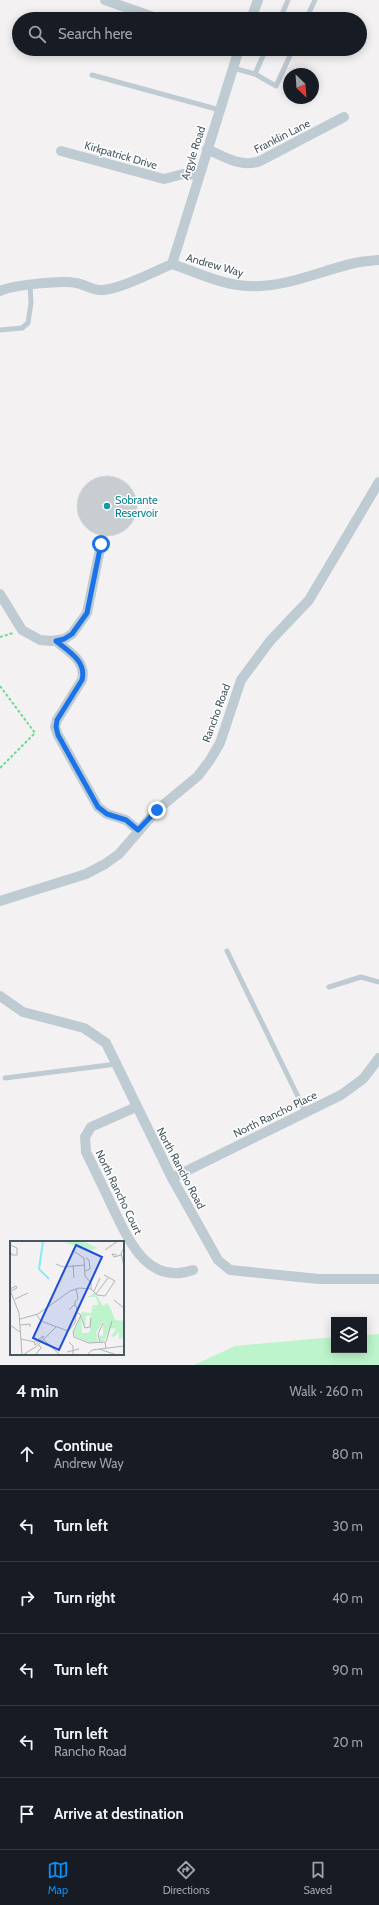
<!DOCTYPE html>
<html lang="en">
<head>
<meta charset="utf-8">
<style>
  :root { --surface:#171b24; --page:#242831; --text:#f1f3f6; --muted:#9ea1a6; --line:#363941; --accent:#0890f7 }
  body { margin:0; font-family:Cabin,sans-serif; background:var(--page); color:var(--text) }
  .controls { position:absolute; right:12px; bottom:12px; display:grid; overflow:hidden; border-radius:0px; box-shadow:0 2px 10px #0003 }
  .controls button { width:36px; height:36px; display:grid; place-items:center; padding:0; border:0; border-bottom:1px solid var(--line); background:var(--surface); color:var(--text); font:20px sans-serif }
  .compass { position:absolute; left:283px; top:68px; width:36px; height:36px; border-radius:50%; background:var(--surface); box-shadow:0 2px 10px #0003; rotate:155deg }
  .stop { position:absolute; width:12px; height:12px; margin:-9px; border:3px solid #1a73e8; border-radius:50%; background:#fff }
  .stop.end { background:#1a73e8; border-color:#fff; box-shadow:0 1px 4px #0008 }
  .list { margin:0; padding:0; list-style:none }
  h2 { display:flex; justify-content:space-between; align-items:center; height:52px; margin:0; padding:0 16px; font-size:17px }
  h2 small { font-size:13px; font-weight:400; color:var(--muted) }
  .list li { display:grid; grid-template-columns:26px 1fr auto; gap:12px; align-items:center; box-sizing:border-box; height:72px; padding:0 16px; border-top:1px solid var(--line) }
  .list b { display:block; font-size:15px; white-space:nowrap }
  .list p { margin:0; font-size:13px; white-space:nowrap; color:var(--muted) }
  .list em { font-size:13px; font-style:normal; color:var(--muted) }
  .icon { flex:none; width:22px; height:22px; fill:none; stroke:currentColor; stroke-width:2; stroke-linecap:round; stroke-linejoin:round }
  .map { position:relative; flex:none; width:379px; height:1365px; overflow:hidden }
  .search { position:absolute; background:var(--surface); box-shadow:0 2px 10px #0003; left:12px; right:12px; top:12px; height:44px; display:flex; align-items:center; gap:10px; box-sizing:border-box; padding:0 14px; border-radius:22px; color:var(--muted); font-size:15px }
  .sheet { height:484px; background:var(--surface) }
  nav { display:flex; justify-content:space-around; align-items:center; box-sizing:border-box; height:56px; border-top:1px solid var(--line); background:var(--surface); font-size:11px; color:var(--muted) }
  nav a { display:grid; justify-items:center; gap:2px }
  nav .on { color:var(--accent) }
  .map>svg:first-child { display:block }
  .green { fill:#bdf4cb }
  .building { fill:#c8cdd2; stroke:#d5d8dd }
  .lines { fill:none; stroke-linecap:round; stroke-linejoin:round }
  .path { stroke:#71d697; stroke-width:2; stroke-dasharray:3 2; stroke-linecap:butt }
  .service { stroke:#becbd2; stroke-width:5 }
  .minor { stroke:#becbd2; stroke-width:10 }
  .route { stroke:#1a73e8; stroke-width:5 }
  .culture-dot { fill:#0f9aa8; stroke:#fff; stroke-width:1.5 }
  .labels { text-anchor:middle; stroke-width:3; stroke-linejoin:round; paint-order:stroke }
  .street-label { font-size:11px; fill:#475861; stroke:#fff }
  .culture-label { font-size:11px; fill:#0d838f; stroke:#fff; text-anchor:start }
  .inset-river { fill:none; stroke:#86ecf5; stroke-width:2 }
  .inset-road { fill:none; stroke:#afb4b8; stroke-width:1 }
  .view { fill:#1d4ed8; fill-opacity:0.15; stroke:#1d4ed8; stroke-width:2 }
  .inset-edge { fill:none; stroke:#475861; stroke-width:2 }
</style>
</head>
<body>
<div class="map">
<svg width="379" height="1365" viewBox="0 0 379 1365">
  <rect width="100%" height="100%" fill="#f4f1f2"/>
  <path class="green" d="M 379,1334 L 379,1365 L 194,1365 L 235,1346 L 334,1337 L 334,1350 L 364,1350 L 364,1335 Z"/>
  <path class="building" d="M77 506a30 30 0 1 1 60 0a30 30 0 1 1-60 0Z"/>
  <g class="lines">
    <path class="path" d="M 0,637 L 13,633
      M 0,686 L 35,733 L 0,768"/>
    <path class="service" d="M 280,19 L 288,0
      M 306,19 L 315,0
      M 266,49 L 255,74 L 276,86 L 293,49
      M 233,68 L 255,74
      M 92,75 L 220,110
      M 0,330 L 22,328 L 28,323 L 31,303 L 30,285
      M 227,951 L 306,1113
      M 329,987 L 361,977 L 379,982
      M 5,1078 L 117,1064"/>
    <path class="minor" d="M 105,0 L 159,19
      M 251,19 L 258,0
      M 207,149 C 225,157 241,168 260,161 L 344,117
      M 61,151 L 164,179 L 183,174 L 199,175
      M 172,264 L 239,49
      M 0,291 C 12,285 63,280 76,283 C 84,284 92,290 100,290 C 117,291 155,271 172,264 C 196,272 222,285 248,286 C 286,288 319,271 355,263 C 363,261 371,261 379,260
      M 0,594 L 22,630 L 40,640 L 51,641 L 64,639 L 72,634 L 87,613 L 101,544
      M 56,641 C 68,651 87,661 82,680 L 57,720 L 55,727 L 58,735 L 98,807 L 107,814 L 126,820 L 138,830
      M 0,901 L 86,874 L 105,864 L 119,854 L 157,810 L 198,776 L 210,760 L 220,743 L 241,680 L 270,641 L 309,600 L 379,482
      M 0,996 L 23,1012 L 84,1028 L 106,1043 L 172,1178 L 218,1260 L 230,1270 L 319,1279 L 379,1279
      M 136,1107 L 91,1127 L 85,1137 L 86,1152 C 95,1170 104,1189 113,1208 C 129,1241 148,1286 193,1270
      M 172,1178 L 341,1095 L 363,1079 L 379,1058"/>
  </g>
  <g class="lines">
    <path class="route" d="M 101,544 L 87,613 L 72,634 L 64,639 L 56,641 C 68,651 87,661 82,680 L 57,720 L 56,727 L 58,735 L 98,807 L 107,814 L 126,820 L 138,830 L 157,810"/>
  </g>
  <circle class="culture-dot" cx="107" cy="506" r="4"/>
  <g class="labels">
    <g class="street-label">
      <text transform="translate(282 136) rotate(-27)" y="4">Franklin Lane</text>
      <text transform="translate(193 153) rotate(-72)" y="4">Argyle Road</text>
      <text transform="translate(121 155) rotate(16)" y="4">Kirkpatrick Drive</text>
      <text transform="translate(215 265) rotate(16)" y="4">Andrew Way</text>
      <text transform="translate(216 713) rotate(-70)" y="4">Rancho Road</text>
      <text transform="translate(275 1114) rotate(-26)" y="4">North Rancho Place</text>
      <text transform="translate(181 1168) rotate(62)" y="4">North Rancho Road</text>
      <text transform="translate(119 1192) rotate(64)" y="4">North Rancho Court</text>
    </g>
    <g class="culture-label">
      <text x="115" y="504">Sobrante<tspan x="115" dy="13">Reservoir</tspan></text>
    </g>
  </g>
  <g transform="translate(10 1241)">
    <rect width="114" height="114" fill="#f4f1f2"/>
    <path d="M 53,0 L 72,0 L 88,7 L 76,10 ZM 85,52 L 93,65 L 97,62 L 100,66 L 105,79 L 114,80 L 114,97 L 109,98 L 109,91 L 104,96 L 101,95 L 106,88 L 101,87 L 94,100 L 91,101 L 89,94 L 93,95 L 93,80 L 86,92 L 88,101 L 81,102 L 65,95 L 64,91 L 71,75 L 72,92 L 78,92 L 81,89 L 79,87 L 80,74 L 76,75 L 75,87 L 71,71 L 81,72 L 83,64 L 88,64 L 86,56 L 77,56 Z" fill="#bdf4cb"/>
    <path class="inset-river" d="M 33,0 L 29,28 L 39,38"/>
    <path class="inset-road" d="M 0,4 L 7,7 L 7,14 L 2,14 L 0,10M 114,7 L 111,12 L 114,25M 62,9 L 74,17 L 75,35 L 81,42 L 81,48M 95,9 L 108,0M 107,14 L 102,13 L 104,16 L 111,14M 46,23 L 53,26 L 75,24M 63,24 L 64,37M 75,30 L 80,28 L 79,19 L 76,17M 0,48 L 6,45 L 7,47 L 1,50M 81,48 L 87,54 L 95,55 L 105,40 L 94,34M 0,49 L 9,72 L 12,114M 84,50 L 90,37M 86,53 L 98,37M 5,58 L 18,52M 104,59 L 114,67M 65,64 L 65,61 L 68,57 L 66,48M 67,72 L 70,73 L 75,87 L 80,86 L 81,77M 26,73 L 31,80 L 58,90 L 65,82 L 67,66 L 64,64 L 59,69M 71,74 L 63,91 L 64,96 L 79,102 L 95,101 L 96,107M 10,78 L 28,73 L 60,50 L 69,47 L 81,48M 0,84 L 10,91M 10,84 L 20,83 L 20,86M 33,95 L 34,96 L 25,104 L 24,102 ZM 11,98 L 25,101M 34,99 L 49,113M 59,101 L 63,105 L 63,114M 90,101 L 88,93 L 93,82M 96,101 L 102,80M 89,108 L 107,114M 57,111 L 69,108M 13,114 L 27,105 L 46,86M 25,114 L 31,107 L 29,104M 77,114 L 82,109 L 114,105"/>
    <path class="view" d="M 66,4 L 92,16 L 49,109 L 23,97 Z"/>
    <rect width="114" height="114" class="inset-edge"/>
  </g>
</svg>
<div class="controls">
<button><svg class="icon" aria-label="layers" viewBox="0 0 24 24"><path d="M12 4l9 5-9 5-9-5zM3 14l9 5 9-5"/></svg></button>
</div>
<svg class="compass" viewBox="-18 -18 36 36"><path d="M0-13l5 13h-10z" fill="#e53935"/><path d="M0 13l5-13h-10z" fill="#9ea1a6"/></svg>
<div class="stop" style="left:101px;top:544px"></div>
<div class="stop end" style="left:157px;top:810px"></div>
<div class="search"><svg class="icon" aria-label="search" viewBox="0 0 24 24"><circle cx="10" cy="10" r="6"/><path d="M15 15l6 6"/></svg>Search here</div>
</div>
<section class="sheet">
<h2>4 min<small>Walk · 260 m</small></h2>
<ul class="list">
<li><svg class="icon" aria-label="ahead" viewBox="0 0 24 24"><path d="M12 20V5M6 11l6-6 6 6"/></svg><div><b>Continue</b><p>Andrew Way</p></div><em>80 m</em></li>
<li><svg class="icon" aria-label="left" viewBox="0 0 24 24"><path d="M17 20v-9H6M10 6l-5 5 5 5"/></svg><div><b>Turn left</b></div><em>30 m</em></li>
<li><svg class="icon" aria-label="right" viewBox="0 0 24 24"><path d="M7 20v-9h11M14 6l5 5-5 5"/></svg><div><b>Turn right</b></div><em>40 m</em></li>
<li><svg class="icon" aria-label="left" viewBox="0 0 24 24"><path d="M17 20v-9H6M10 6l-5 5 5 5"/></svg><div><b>Turn left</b></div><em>90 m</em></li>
<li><svg class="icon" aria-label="left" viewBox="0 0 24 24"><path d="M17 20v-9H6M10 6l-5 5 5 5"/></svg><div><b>Turn left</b><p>Rancho Road</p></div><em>20 m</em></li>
<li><svg class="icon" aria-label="arrive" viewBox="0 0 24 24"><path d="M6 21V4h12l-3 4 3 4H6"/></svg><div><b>Arrive at destination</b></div></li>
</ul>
</section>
<nav>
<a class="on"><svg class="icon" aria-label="map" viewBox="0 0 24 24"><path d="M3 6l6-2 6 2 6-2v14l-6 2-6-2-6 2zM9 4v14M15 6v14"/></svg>Map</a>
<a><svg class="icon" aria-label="directions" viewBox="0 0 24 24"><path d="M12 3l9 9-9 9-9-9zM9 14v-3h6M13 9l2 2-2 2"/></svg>Directions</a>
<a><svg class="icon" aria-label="saved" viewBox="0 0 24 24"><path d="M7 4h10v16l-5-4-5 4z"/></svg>Saved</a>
</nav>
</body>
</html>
